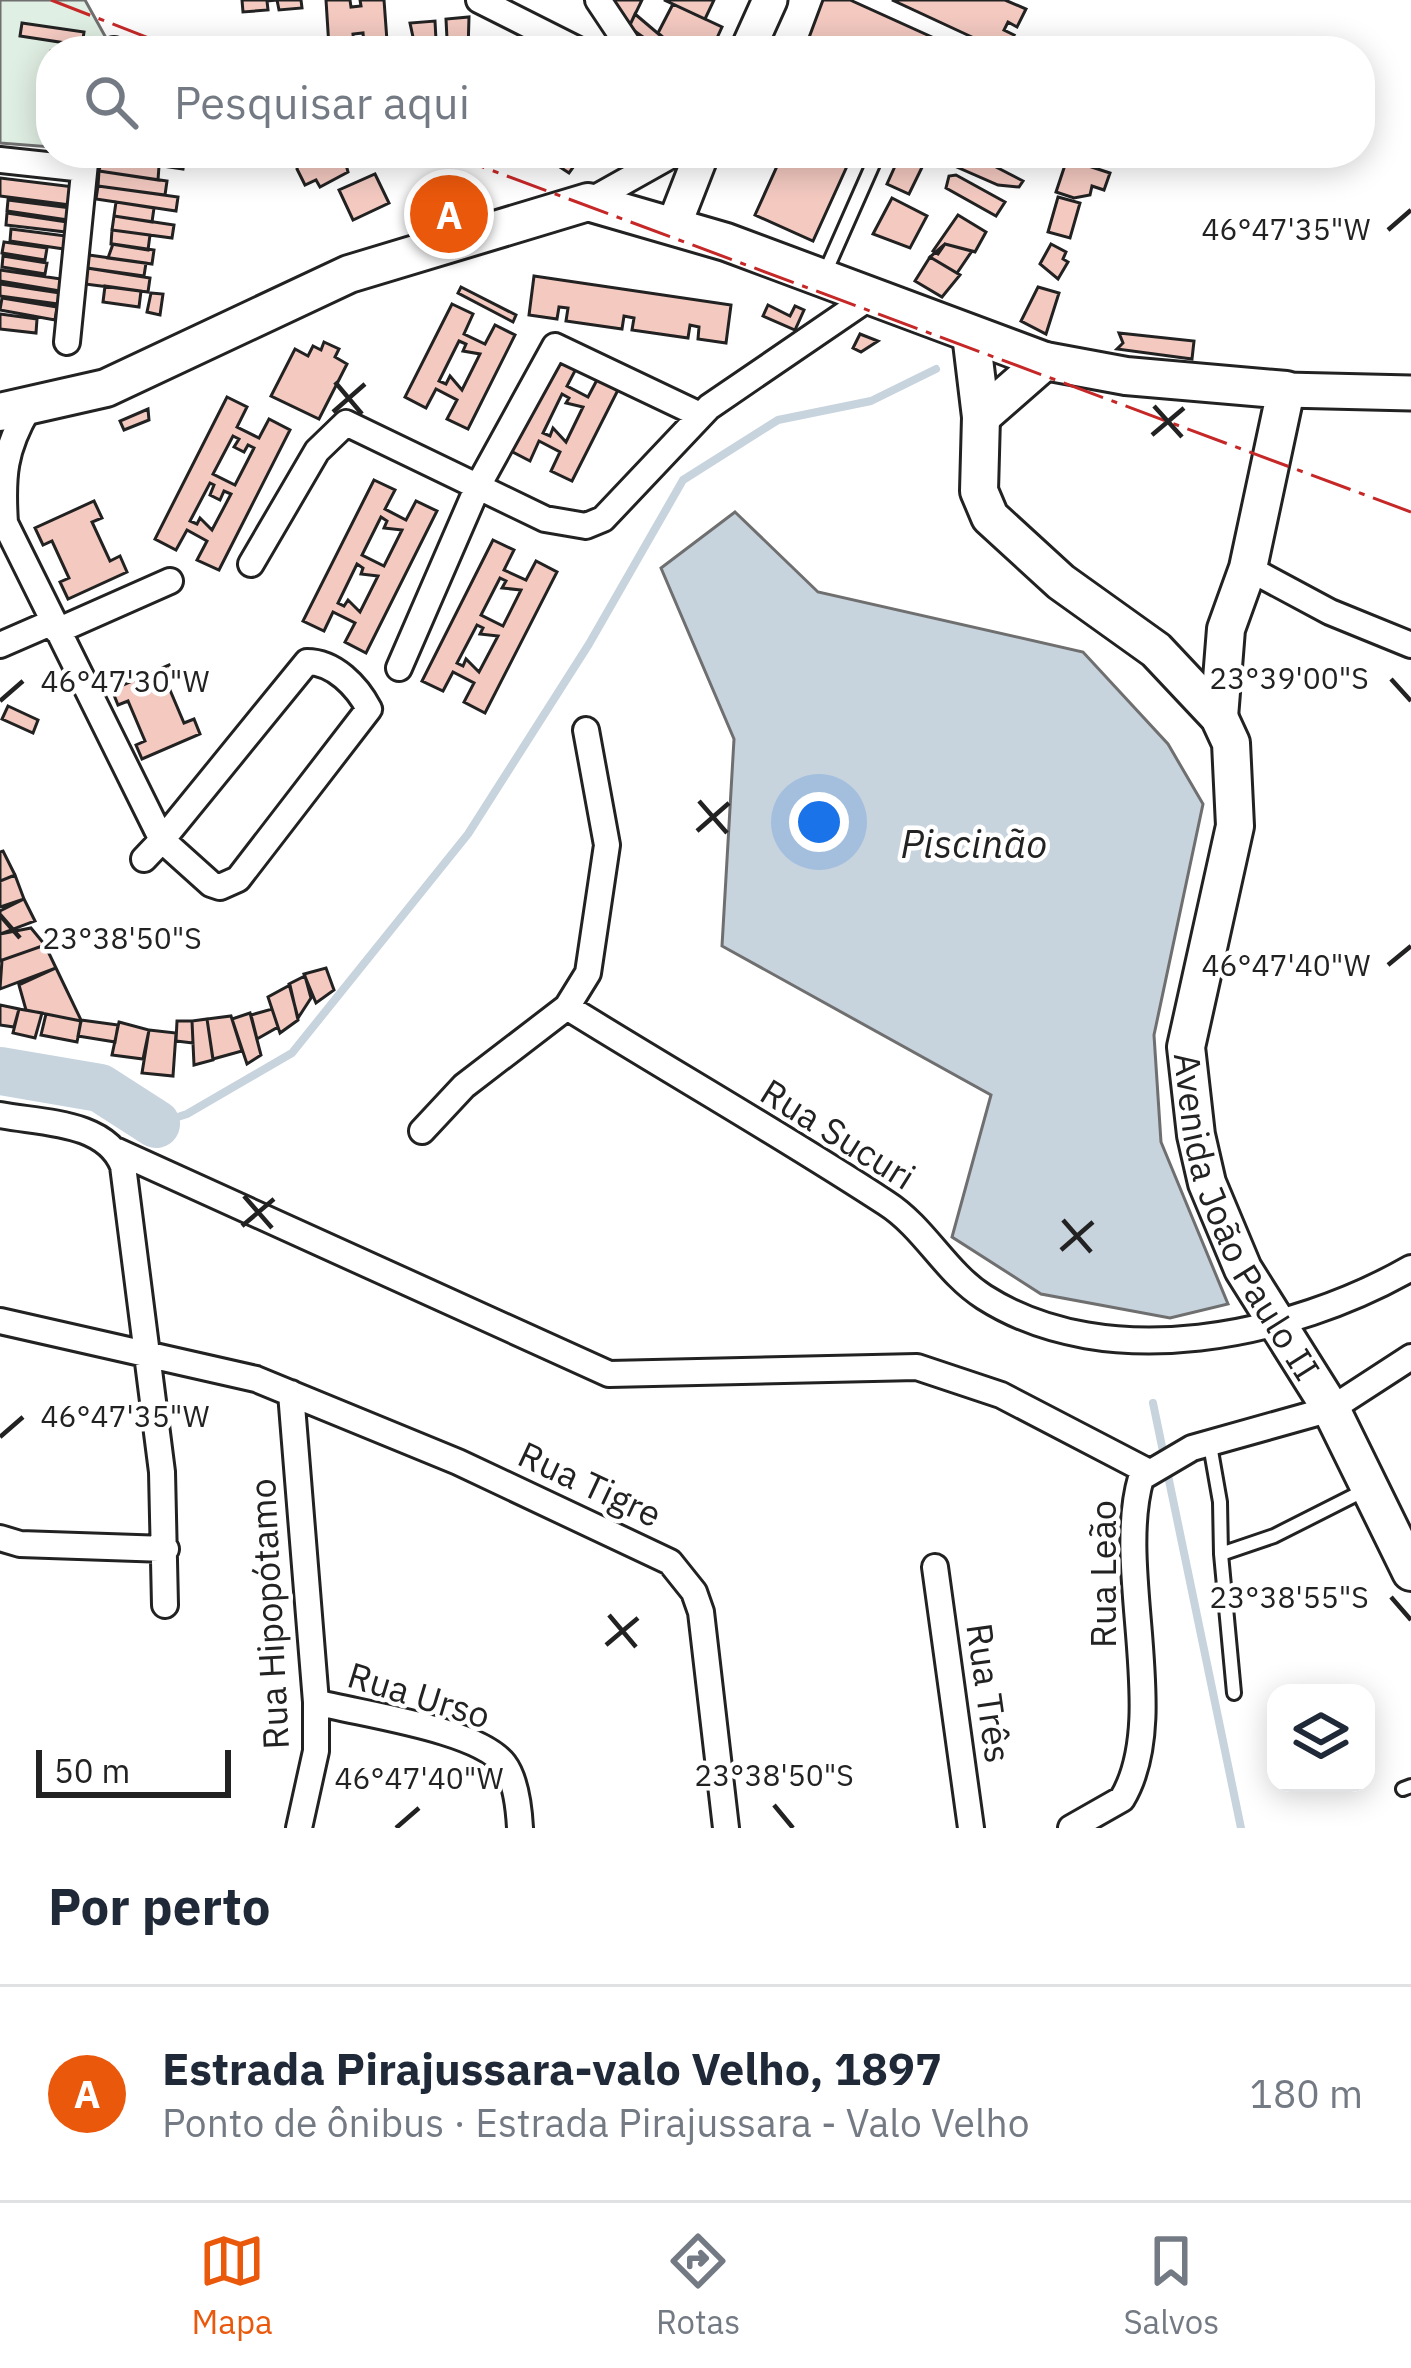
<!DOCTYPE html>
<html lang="pt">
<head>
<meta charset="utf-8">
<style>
  :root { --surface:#fff; --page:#f2f2f3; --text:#1f2937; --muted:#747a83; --line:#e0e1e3; --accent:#ea580c }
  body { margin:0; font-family:"IBM Plex Sans",sans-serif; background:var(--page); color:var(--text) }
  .controls { position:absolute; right:36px; bottom:36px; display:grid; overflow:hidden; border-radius:24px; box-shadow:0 6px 30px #0003 }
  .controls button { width:108px; height:108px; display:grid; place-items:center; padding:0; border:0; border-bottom:3px solid var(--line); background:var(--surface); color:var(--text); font:60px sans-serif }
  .scale { position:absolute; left:36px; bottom:30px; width:195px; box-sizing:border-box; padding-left:12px; border:6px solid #222; border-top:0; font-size:33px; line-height:42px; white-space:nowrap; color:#222; -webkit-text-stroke:9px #fff; paint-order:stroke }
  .you { position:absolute; left:819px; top:822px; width:42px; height:42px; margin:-30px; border:9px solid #fff; border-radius:50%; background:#1a73e8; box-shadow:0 0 0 18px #1a73e833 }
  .badge { display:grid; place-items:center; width:78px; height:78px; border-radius:50%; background:var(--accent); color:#fff; font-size:39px; font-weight:700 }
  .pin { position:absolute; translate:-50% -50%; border:6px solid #fff; box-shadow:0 3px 12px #0006 }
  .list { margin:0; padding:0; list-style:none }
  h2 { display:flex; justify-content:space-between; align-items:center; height:156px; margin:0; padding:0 48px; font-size:51px }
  h2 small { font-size:39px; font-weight:400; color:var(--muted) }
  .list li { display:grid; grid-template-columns:78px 1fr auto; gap:36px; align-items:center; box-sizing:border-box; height:216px; padding:0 48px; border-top:3px solid var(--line) }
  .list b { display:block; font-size:45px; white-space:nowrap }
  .list p { margin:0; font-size:39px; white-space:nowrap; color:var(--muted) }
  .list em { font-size:39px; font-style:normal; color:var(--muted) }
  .icon { flex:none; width:66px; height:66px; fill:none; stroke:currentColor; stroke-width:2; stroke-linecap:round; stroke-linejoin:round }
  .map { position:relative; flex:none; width:1411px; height:1828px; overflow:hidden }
  .search { position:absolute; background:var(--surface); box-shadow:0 6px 30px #0003; left:36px; right:36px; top:36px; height:132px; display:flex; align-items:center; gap:30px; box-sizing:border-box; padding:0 42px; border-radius:48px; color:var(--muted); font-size:45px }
  .sheet { height:372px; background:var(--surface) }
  nav { display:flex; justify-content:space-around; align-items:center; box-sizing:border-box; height:168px; border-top:3px solid var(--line); background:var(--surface); font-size:33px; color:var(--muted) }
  nav a { display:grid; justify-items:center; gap:6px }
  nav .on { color:var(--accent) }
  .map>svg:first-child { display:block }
  .green { fill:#e0efe3; stroke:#6f6f6f; stroke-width:3 }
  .water { fill:#c7d3dd; stroke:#6f6f6f; stroke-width:3 }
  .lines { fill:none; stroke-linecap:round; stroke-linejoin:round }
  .stream { stroke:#c7d3dd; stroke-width:8 }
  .river { stroke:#c7d3dd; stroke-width:48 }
  .building { fill:#f3c9c0; stroke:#222; stroke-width:3; fill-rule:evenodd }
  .service-casing { stroke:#222; stroke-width:18 }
  .minor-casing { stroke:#222; stroke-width:30 }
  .secondary-casing { stroke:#222; stroke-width:39 }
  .primary-casing { stroke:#222; stroke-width:42 }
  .service { stroke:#fff; stroke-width:12 }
  .minor { stroke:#fff; stroke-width:24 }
  .secondary { stroke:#fff; stroke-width:33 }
  .primary { stroke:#fff; stroke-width:36 }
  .power { stroke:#c62828; stroke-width:3; stroke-dasharray:42 9 6 9; stroke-linecap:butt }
  .ticks { fill:none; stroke:#222; stroke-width:4.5 }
  .labels { text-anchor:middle; stroke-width:9; stroke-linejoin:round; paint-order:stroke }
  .street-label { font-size:36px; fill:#222; stroke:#fff }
  .water-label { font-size:39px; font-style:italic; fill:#222; stroke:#fff }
  .ticks-label { font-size:30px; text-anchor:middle; fill:#222; stroke:#fff; stroke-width:9; stroke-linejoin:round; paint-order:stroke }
</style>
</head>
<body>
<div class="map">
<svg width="1411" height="1828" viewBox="0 0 1411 1828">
  <rect width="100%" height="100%" fill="#fff"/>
  <path class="green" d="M 0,0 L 85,0 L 105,36 L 93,51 L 51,51 L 51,147 L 0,143 Z"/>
  <path class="water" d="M 735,512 L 818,592 L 1083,652 L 1168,744 L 1203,804 L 1154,1035 L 1161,1142 L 1228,1304 L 1170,1318 L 1041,1294 L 952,1237 L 991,1095 L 722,946 L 734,739 L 661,568 Z"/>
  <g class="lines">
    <path class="stream" d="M 156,1124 L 187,1114 L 292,1053 L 468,834 L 589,644 L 683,480 L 778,420 L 871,401 L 936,369
      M 1153,1403 L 1241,1828"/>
    <path class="river" d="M 0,1071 L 100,1088 L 156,1124"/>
  </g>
  <path class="building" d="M 242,0 L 301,0 L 302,8 L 279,10 L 277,0 L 267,1 L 268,10 L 243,12 Z
    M 326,0 L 350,0 L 351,7 L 361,6 L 360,0 L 384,0 L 387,41 L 364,44 L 363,33 L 353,34 L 354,44 L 329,47 Z
    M 610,0 L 642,0 L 626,33 Z
    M 664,0 L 714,0 L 705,19 Z
    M 823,0 L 850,0 L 934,38 L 929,51 L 804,51 Z
    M 892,0 L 1005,0 L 1026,9 L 1017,27 L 1008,22 L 1004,30 L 1014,35 L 1002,51 Z
    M 673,4 L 722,27 L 711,51 L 679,51 L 658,33 Z
    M 635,14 L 668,42 L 661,50 L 629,27 Z
    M 469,17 L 468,51 L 416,51 L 410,23 L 435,21 L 436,40 L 447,39 L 446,19 Z
    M 22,23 L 84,32 L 83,39 L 79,45 L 20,36 Z
    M 116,153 L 169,153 L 185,155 L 183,169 L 115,159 Z
    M 301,153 L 343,153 L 348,172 L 320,187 L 316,180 L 305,185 L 297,169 Z
    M 563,153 L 577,162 L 569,173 L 540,154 Z
    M 783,153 L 853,153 L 813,241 L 755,215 Z
    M 901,153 L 929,153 L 909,194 L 887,184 Z
    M 955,153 L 969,153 L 1023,181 L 1019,187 L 998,185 L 950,164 Z
    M 102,157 L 159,166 L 158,180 L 99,171 Z
    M 1067,159 L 1110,173 L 1104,190 L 1092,186 L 1090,195 L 1074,198 L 1056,192 Z
    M 99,171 L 167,181 L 165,195 L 98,186 Z
    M 375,174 L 389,203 L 353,220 L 339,190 Z
    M 956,175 L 1005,202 L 996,216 L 946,188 L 949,176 Z
    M 0,178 L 74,187 L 70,205 L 0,196 Z
    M 98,186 L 178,197 L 176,211 L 96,199 Z
    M 1058,197 L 1080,203 L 1070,238 L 1048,232 Z
    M 892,198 L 927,216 L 910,248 L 873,234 Z
    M 8,200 L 71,208 L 68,220 L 7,211 Z
    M 116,202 L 154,208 L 152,222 L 114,216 Z
    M 7,213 L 67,222 L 66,232 L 6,225 Z
    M 958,215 L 986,232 L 975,252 L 945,244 L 938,254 L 933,251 Z
    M 114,216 L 174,225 L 172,238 L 112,230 Z
    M 11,229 L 66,236 L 64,249 L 10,241 Z
    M 112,230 L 150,235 L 148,250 L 111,244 Z
    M 4,242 L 47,248 L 45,260 L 2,253 Z
    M 113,244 L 154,250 L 152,264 L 108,258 Z
    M 945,244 L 972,251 L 957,273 L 930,257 Z
    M 1051,244 L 1066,252 L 1063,259 L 1068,262 L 1058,279 L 1040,264 Z
    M 89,255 L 146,263 L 144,276 L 87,268 Z
    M 3,256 L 47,263 L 45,274 L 2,267 Z
    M 930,257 L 960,275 L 942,297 L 915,281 Z
    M 87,268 L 150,278 L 148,292 L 85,284 Z
    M 0,270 L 61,279 L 60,291 L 0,281 Z
    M 534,276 L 731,305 L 726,343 L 698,339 L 699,327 L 690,325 L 688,338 L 632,330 L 634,318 L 624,316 L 622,329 L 566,321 L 568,308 L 559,307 L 557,319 L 529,315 Z
    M 0,284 L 60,293 L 58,304 L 0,296 Z
    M 105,286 L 141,291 L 139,307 L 103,302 Z
    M 461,287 L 516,315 L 513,322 L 458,293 Z
    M 1038,287 L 1059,293 L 1046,334 L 1021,321 Z
    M 151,293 L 163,294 L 160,315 L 147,312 Z
    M 2,298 L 57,307 L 55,320 L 0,310 Z
    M 452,304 L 473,314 L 464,334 L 485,344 L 495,325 L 515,335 L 468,429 L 447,419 L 457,400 L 436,389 L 426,408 L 405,397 ZM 459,341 L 466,344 L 463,351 L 480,354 L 462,390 L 450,376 L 446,384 L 439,381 Z
    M 768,305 L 790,316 L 795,306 L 804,310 L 795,330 L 763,316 Z
    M 0,314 L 37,319 L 36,333 L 0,329 Z
    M 1119,333 L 1194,341 L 1192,359 L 1117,349 L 1123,343 Z
    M 860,334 L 878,341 L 861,352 L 853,348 Z
    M 324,342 L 339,349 L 335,357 L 347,364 L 319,419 L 271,396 L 295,349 L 308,356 L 313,346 L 321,350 Z
    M 556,356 L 577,367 L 567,386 L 588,397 L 598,378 L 619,388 L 572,481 L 551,471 L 560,452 L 539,441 L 530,461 L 509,450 ZM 562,394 L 569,398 L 566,403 L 583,407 L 566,442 L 553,428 L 550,436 L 543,433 Z
    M 227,397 L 247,407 L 237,427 L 259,438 L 269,419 L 290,430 L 219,570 L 197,560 L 207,541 L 187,530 L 176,550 L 155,539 ZM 233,436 L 239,439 L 234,447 L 244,452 L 248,445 L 254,448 L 235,485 L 213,474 ZM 210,483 L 214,485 L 210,495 L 220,500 L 224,491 L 231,494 L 212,530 L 200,518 L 197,524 L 190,521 Z
    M 148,409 L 149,420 L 124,430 L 120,421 Z
    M 374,480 L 395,490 L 385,509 L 406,520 L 416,501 L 437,511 L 366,653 L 345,642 L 355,623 L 333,612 L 324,631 L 303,621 ZM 381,517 L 387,521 L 384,528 L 402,530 L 384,566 L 362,555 ZM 357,564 L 363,568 L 361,574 L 378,576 L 360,612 L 348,600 L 344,606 L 338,603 Z
    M 94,501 L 102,518 L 92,522 L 110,561 L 120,556 L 127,572 L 68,599 L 60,582 L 69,578 L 52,541 L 43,545 L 35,528 Z
    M 493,540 L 514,550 L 504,570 L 526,580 L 536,561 L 557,572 L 485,713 L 464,702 L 474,683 L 453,672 L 443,691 L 422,681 ZM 500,578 L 506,581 L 502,588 L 521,590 L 503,626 L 481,615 ZM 477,625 L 483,628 L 480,634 L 498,636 L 479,672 L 466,659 L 463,666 L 457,663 Z
    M 169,665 L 175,679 L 167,683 L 184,723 L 194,719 L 200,734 L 142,759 L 136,745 L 145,741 L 128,701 L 118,705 L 112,690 Z
    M 8,706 L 38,720 L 33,733 L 2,719 Z
    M 3,851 L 15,875 L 0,881 L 0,852 Z
    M 15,875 L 24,899 L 0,907 L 0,881 Z
    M 24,899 L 35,921 L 0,934 L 0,911 Z
    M 31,928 L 45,945 L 0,961 L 0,934 Z
    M 45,945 L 56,968 L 0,989 L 2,960 Z
    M 56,968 L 81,1020 L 81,1021 L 26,1010 L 19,985 Z
    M 326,968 L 334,990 L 316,1003 L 304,974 Z
    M 305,976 L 311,998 L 298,1018 L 289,984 Z
    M 290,985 L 298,1020 L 280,1033 L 268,997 Z
    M 0,1005 L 19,1009 L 14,1027 L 0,1025 Z
    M 19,1009 L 42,1013 L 35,1038 L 13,1033 Z
    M 272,1009 L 278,1027 L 257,1039 L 251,1015 Z
    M 250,1013 L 261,1055 L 247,1064 L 232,1019 Z
    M 46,1014 L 81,1021 L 77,1042 L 41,1035 Z
    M 231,1016 L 242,1051 L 213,1059 L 207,1019 Z
    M 207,1019 L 213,1060 L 194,1065 L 192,1021 Z
    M 81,1020 L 118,1025 L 115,1042 L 78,1036 Z
    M 177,1021 L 192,1021 L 193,1043 L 176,1041 Z
    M 119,1022 L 149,1030 L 143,1059 L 112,1055 Z
    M 149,1030 L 176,1033 L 173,1076 L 142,1073 Z"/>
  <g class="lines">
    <g class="service-casing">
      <path id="service" d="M 824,275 L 877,155
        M 1210,1445 L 1220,1502 L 1221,1554 L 1274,1536 L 1363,1491
        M 1221,1554 L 1234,1693
        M 1403,1789 L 1411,1786"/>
    </g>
    <g class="minor-casing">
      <path id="minor" d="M 479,0 L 580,51
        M 598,0 L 632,51
        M 114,51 L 114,50
        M 0,160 L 84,169
        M 588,202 L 670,156 L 702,153
        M 67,342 L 86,153
        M 28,409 C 4,450 2,476 5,523 L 162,840 L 211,884 L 220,887 L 238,879 L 369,709 C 357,686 334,662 307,662 L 162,840 L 144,859
        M 251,564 L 317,451 L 346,423 L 545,519 L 586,526 L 603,519 L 709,407 L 870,297
        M 1248,568 L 1330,612 L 1411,645
        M 57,631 L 170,581
        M 0,645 L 53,622
        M 399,668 L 478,486 L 555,346 L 700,415
        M 567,1007 C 673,1073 782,1135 886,1203 C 925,1228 945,1272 984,1297 C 1108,1376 1292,1336 1411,1268
        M 0,1115 C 41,1123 106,1121 123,1166 L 162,1472 L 165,1605
        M 422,1131 L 464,1086 L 567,1007 L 588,973 L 607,845 L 586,730
        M 117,1151 L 609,1374 L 917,1367 L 1001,1395 L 1147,1471
        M 0,1321 L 256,1379 L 458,1462 L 670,1562 L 694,1592 L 701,1612 L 726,1828
        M 291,1393 L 316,1702 L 316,1751 L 299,1828
        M 0,1538 L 20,1544 L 166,1549
        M 935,1567 L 971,1828
        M 316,1702 C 359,1714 478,1729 504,1764 C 516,1780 519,1809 520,1828
        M 1071,1828 L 1122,1799 C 1171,1718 1114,1570 1141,1478 L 1192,1448 L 1331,1409 L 1411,1357"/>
    </g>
    <g class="secondary-casing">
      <path id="secondary" d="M 747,51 L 770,0
        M 674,225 L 702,153
        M 1286,390 L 1411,393"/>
    </g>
    <g class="primary-casing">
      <g id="primary">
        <path id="s1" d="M 971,334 L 981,417 L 979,491 L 990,517 L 1061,582 L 1156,650 L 1219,717 L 1231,743 L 1235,826 L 1186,1047 L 1196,1135 L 1207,1183 L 1243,1269 L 1331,1409 L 1411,1572"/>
        <path d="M 0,412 L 106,388 L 349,274 L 588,202 L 726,242 L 1045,361 L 1126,376 L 1286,390 L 1248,568 L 1226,629 L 1219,717"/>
        <path d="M 981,417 L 1045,361"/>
      </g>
    </g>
    <use href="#service" class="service"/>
    <use href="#minor" class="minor"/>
    <use href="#secondary" class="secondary"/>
    <use href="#primary" class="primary"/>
    <path class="power" d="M 51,0 L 182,51
      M 445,153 L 1411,512"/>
  </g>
  <path class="ticks" d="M 1388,230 L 1411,210M 335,382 L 362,414M 1154,406 L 1182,437M 333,412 L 365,384M 1152,435 L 1184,408M 1391,679 L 1411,701M 0,701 L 23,681M 699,801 L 727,833M 697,831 L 729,803M 0,915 L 20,938M 1388,965 L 1411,946M 244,1196 L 272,1228M 1063,1220 L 1091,1252M 242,1226 L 274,1199M 1061,1250 L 1093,1222M 0,1437 L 23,1417M 1391,1597 L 1411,1620M 609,1615 L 636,1647M 606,1645 L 638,1618M 774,1805 L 793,1828M 396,1828 L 419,1808"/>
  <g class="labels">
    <g class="street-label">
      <text transform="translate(838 1134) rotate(32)" y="13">Rua Sucuri</text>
      <text dy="13" stroke="none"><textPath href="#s1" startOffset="1011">Avenida João Paulo II</textPath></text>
      <text transform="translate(590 1484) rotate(25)" y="13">Rua Tigre</text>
      <text transform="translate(1103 1574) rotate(-90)" y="13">Rua Leão</text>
      <text transform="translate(269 1614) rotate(-93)" y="13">Rua Hipopótamo</text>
      <text transform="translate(989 1693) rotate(82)" y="13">Rua Três</text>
      <text transform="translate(419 1695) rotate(17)" y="13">Rua Urso</text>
    </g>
    <g class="water-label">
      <text x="974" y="858">Piscinão</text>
    </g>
  </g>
  <g class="ticks-label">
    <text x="1286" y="240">46°47'35"W</text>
    <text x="1289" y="689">23°39'00"S</text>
    <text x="125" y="692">46°47'30"W</text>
    <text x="122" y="949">23°38'50"S</text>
    <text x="1286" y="976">46°47'40"W</text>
    <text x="125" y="1427">46°47'35"W</text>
    <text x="1289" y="1608">23°38'55"S</text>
    <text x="774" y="1786">23°38'50"S</text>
    <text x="419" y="1789">46°47'40"W</text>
  </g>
</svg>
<div class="controls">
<button><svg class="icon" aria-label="layers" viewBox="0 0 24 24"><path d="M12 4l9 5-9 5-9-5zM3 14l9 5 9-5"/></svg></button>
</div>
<div class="scale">50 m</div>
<div class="you"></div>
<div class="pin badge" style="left:449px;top:214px">A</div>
<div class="search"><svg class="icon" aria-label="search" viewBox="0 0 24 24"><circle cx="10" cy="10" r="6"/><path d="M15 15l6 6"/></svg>Pesquisar aqui</div>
</div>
<section class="sheet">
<h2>Por perto<small></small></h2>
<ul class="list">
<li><span class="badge">A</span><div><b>Estrada Pirajussara-valo Velho, 1897</b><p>Ponto de ônibus · Estrada Pirajussara - Valo Velho</p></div><em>180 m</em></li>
</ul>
</section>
<nav>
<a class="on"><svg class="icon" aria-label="map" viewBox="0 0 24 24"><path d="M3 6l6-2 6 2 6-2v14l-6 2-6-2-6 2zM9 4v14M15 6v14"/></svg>Mapa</a>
<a><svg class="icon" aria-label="directions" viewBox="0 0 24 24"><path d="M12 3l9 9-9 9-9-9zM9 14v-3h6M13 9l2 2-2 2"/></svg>Rotas</a>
<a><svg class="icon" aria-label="saved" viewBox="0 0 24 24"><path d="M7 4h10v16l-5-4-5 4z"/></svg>Salvos</a>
</nav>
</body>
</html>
